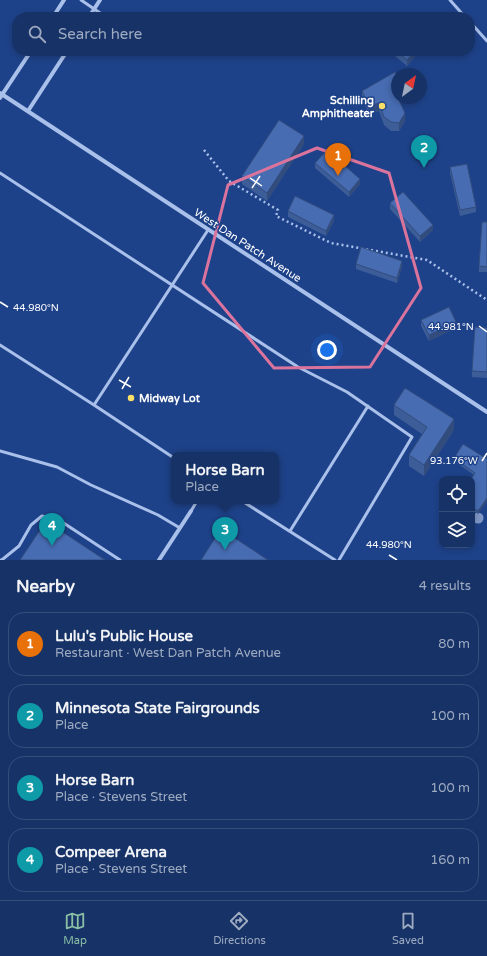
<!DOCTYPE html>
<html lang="en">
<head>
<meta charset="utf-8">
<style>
  :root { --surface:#163267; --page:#233e70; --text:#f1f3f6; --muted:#9eaac0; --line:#354d7b; --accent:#8abfa5 }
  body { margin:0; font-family:"Varela Round",sans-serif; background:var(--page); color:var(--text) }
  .controls { position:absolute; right:12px; bottom:12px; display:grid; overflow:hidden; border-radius:8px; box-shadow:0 2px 6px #0003 }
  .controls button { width:36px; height:36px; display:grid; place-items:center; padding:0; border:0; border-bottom:1px solid var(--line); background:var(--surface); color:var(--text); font:20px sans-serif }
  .compass { position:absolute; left:391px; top:68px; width:36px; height:36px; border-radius:50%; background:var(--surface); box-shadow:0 2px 6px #0003; rotate:33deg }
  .you { position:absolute; left:327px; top:350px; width:14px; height:14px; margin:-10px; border:3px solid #fff; border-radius:50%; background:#1a73e8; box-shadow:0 0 0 6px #1a73e833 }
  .badge { display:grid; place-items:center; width:26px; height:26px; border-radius:50%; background:var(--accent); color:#fff; font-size:13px; font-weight:700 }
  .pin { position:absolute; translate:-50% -33px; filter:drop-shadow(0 1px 2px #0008) }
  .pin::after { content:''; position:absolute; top:21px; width:14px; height:12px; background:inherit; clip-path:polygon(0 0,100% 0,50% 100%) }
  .popup { position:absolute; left:171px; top:452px; width:108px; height:52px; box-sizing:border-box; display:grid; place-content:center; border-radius:8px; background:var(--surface); filter:drop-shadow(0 1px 3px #0005); font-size:13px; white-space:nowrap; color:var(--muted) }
  .popup b { font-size:15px; color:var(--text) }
  .popup::after { content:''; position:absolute; left:50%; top:100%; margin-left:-8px; border:8px solid transparent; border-top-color:var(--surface) }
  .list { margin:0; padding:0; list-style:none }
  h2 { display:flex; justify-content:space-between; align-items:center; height:52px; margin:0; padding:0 16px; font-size:17px }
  h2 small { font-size:13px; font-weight:400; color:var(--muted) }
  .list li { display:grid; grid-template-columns:26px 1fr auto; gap:12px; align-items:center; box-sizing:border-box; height:64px; margin:0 8px 8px; padding:0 8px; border:1px solid var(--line); border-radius:16px }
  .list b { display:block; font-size:15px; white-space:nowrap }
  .list p { margin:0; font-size:13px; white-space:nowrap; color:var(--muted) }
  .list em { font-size:13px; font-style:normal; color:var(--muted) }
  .icon { flex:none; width:22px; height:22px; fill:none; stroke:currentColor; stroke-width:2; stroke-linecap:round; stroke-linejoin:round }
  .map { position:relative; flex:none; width:487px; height:560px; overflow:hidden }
  .search { position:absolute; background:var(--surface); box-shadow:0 2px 6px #0003; left:12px; right:12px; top:12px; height:44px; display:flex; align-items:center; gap:10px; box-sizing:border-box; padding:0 14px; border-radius:16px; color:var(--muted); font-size:15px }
  .sheet { height:340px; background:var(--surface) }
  nav { display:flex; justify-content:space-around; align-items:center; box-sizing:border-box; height:56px; border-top:1px solid var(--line); background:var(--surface); font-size:11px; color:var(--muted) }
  nav a { display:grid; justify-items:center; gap:2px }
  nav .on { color:var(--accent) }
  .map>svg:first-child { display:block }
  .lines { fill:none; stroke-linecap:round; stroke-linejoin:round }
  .path { stroke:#a9c0eb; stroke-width:2.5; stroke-dasharray:2 3; stroke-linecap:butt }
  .lane { stroke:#a9c0eb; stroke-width:3 }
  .street { stroke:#a9c0eb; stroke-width:4 }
  .tree { fill:#7f97c6 }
  .wall { fill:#3d5d99 }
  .shaded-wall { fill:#324c7d }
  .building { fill:#476cb2; stroke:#324c7d }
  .marked { fill:none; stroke:#da749d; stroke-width:3; stroke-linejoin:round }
  .ticks { fill:none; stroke:#fff; stroke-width:1.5 }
  .poi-dot { fill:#fade68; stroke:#1e4289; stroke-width:1.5 }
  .labels { text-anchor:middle; stroke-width:3; stroke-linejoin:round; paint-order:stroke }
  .poi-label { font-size:11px; font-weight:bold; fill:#fff; stroke:#1e4289; text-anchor:end }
  .street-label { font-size:11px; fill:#fff; stroke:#1e4289 }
  .ticks-label { font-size:10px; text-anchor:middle; fill:#fff; stroke:#1e4289; stroke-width:3; stroke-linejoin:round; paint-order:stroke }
</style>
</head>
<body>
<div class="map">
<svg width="487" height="560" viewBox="0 0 487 560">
  <rect width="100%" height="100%" fill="#1e4289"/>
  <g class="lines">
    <path class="path" d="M 204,150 L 229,181 L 278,210 L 276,216 L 331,243 L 427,260 L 487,300"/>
    <path class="lane" d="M 81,0 L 106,17
      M 450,0 L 465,17
      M 470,22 L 487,41
      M 0,173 L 298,367 L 347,392 L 412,437 L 339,560
      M 0,345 L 94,405
      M 0,451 L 57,467 L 91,485 L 158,515 L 180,528
      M 174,458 L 94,405 L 208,230
      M 242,501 L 335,560
      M 191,511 L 197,501
      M 290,531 L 368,406
      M 1,560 L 3,559 L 19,546 L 31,525 L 42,516 L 59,520 L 120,560"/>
    <path class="street" d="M 53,17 L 64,0
      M 89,17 L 100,0
      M 0,93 L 487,412
      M 0,98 L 31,51
      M 28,111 L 67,51
      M 159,560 L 191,511"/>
  </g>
  <circle class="tree" cx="478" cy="518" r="5.5"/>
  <path class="wall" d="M 389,51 L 418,51 L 418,53 L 407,66 Z
    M 362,91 L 399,100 L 405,121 L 399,131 L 391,131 L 384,125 L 379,111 L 369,114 L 362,99 Z
    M 304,144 L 267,201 L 242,184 L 242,176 Z
    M 315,163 L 360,184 L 349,197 L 315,168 Z
    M 450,167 L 476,207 L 476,212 L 460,216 L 450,173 Z
    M 390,203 L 433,230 L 420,242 L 390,209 Z
    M 288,211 L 334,221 L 326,236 L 288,217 Z
    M 487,222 L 487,272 L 479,272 L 479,266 Z
    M 356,264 L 402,267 L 397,283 L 356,269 Z
    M 421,320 L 456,328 L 429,341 L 421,326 Z
    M 487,328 L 487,378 L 472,377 L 472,371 Z
    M 394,405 L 454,430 L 424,476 L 409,466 L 409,455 L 422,434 L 394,415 Z
    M 454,458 L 487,459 L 487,501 L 478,514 L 472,510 L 472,479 L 474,475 L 454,461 Z"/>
  <path class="shaded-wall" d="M 415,51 L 418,51 L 418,53 L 407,66 L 407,60 Z
    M 379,103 L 379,111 L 369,114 L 369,106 Z
    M 405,113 L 405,121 L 399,131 L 399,123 Z
    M 304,136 L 304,144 L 267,201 L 267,193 Z
    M 360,179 L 360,184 L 349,197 L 349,192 Z
    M 334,215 L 334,221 L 326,236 L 326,231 Z
    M 433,225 L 433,230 L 420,242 L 420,236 Z
    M 402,261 L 402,267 L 397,283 L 397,278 Z
    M 456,322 L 456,328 L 429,341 L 429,335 Z
    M 454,419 L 454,430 L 424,476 L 424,465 Z
    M 487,498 L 487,501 L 478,514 L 478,511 Z"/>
  <path class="building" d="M 396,51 L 415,51 L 407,60 Z
    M 395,72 L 397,75 L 397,93 L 396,93 L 397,98 L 398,98 L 405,113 L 399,123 L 391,122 L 384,117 L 379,103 L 369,106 L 362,91 Z
    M 279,120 L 304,136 L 267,193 L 242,176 Z
    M 327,150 L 360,179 L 349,192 L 315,163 Z
    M 467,164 L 476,207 L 460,210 L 450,167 Z
    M 403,192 L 433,225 L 420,236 L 390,203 Z
    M 295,196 L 334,215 L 326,231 L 288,211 Z
    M 482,222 L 487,222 L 487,267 L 479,266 Z
    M 361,247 L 402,261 L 397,278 L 356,264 Z
    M 449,307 L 456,322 L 429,335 L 421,320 Z
    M 475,327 L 487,328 L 487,372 L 472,371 Z
    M 405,388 L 454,419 L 424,465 L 409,455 L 427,427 L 394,405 Z
    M 463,444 L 487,459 L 487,498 L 478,511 L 472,507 L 472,479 L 471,479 L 475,473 L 454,458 Z
    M 46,521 L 105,560 L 20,560 Z
    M 221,529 L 268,560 L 201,560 Z"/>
  <path class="marked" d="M 317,148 L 389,173 L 421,288 L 370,367 L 274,368 L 203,283 L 228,185 Z"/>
  <path class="ticks" d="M 250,178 L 262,186M 252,188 L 260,176M 0,302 L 8,307M 479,326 L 487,332M 119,380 L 131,387M 122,389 L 129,377M 482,461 L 487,453M 389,555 L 397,560"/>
  <g class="poi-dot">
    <circle cx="382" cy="106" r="4"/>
    <circle cx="131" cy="398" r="4"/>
  </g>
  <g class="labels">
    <g class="poi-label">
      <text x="374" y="104">Schilling<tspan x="374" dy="13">Amphitheater</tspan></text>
      <text x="139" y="402" text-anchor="start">Midway Lot</text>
    </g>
    <g class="street-label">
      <text transform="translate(248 245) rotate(33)" y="4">West Dan Patch Avenue</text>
    </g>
  </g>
  <g class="ticks-label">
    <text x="36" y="311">44.980°N</text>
    <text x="451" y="330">44.981°N</text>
    <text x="454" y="464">93.176°W</text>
    <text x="389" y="548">44.980°N</text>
  </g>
</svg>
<div class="controls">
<button><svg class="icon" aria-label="locate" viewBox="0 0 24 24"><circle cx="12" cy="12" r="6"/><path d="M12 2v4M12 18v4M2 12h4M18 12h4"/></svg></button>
<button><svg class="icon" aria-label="layers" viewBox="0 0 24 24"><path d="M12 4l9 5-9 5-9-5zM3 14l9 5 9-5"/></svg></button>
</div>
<svg class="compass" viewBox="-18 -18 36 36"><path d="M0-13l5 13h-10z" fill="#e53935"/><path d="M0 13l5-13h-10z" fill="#9eaac0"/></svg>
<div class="you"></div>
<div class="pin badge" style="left:338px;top:176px;background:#e8710a">1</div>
<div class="pin badge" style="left:424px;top:168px;background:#0f9aa8">2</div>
<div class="pin badge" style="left:225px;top:550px;background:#0f9aa8">3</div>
<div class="popup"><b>Horse Barn</b>Place</div>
<div class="pin badge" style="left:52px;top:546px;background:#0f9aa8">4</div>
<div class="search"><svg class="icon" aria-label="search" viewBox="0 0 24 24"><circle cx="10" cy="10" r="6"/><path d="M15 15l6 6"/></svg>Search here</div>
</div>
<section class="sheet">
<h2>Nearby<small>4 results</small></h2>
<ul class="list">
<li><span class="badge" style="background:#e8710a">1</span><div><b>Lulu's Public House</b><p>Restaurant · West Dan Patch Avenue</p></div><em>80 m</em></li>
<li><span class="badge" style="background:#0f9aa8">2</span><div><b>Minnesota State Fairgrounds</b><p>Place</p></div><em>100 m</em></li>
<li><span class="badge" style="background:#0f9aa8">3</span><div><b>Horse Barn</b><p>Place · Stevens Street</p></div><em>100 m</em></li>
<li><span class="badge" style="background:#0f9aa8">4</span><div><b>Compeer Arena</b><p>Place · Stevens Street</p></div><em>160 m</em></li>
</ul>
</section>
<nav>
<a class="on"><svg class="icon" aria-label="map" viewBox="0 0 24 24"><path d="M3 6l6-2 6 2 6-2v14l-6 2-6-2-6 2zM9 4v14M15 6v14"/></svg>Map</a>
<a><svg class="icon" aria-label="directions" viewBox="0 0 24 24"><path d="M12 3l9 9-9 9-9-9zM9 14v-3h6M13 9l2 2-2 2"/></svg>Directions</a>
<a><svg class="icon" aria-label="saved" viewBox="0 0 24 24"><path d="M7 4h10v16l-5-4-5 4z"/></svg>Saved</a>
</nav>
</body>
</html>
